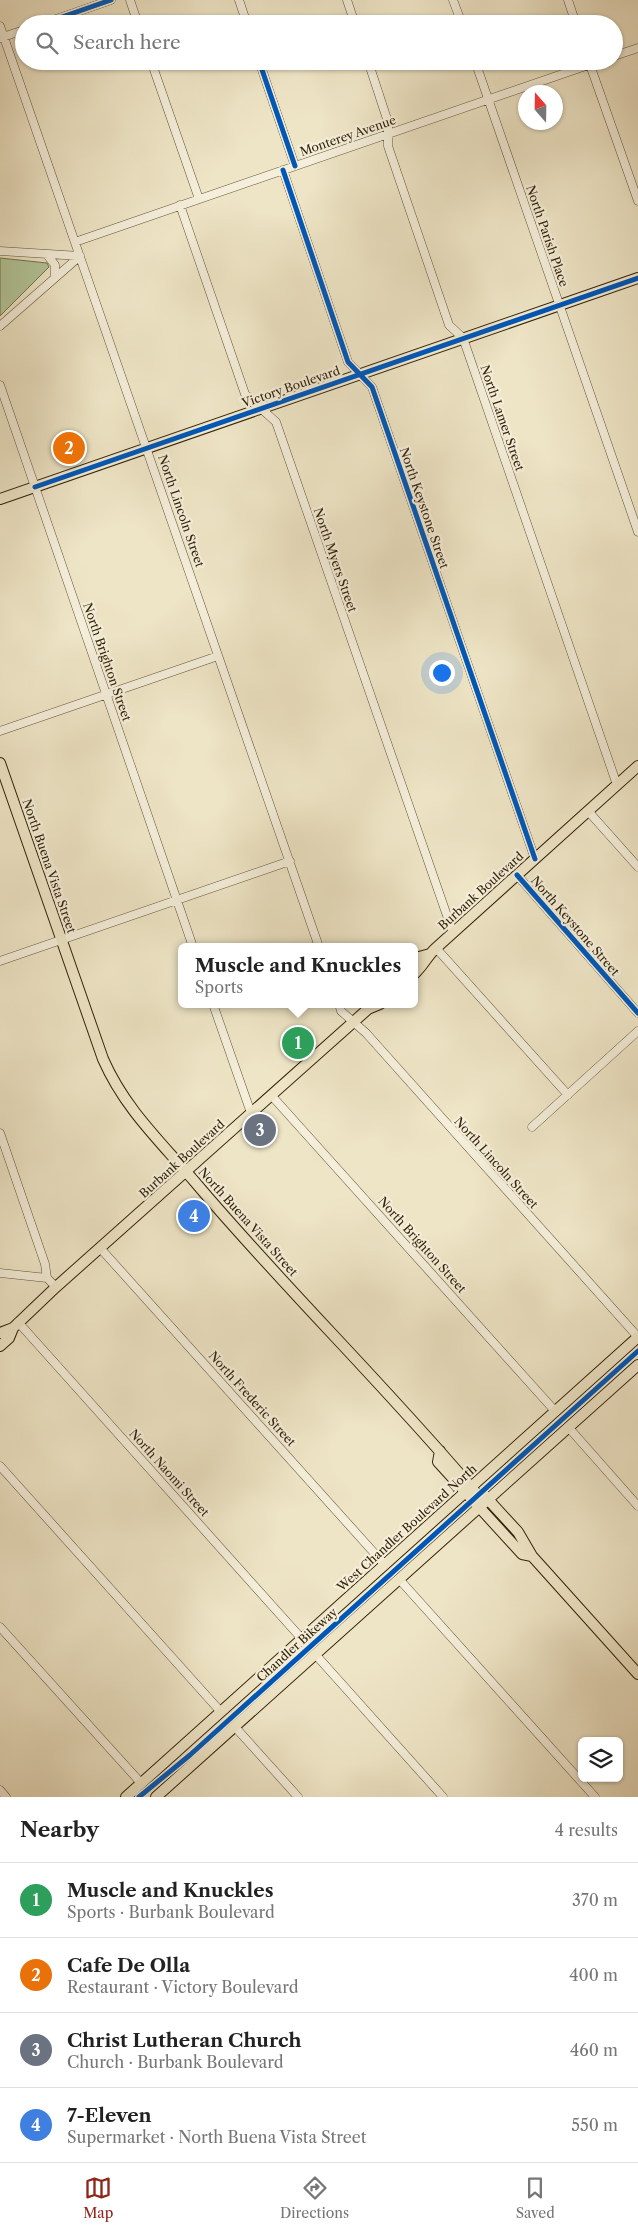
<!DOCTYPE html>
<html lang="en">
<head>
<meta charset="utf-8">
<style>
  :root { --surface:#fff; --page:#f2f2f2; --text:#222; --muted:#767676; --line:#e0e0e0; --accent:#8f2418 }
  body { margin:0; font-family:"Libre Caslon Text",serif; background:var(--page); color:var(--text) }
  .controls { position:absolute; right:15px; bottom:15px; display:grid; overflow:hidden; border-radius:8px; box-shadow:0 1px 4px #0004 }
  .controls button { width:45px; height:45px; display:grid; place-items:center; padding:0; border:0; border-bottom:1px solid var(--line); background:var(--surface); color:var(--text); font:25px sans-serif }
  .compass { position:absolute; left:518px; top:85px; width:45px; height:45px; border-radius:50%; background:var(--surface); box-shadow:0 1px 4px #0004; rotate:340deg }
  .you { position:absolute; left:441px; top:672px; width:18px; height:18px; margin:-12px; border:4px solid #fff; border-radius:50%; background:#1a73e8; box-shadow:0 0 0 8px #1a73e833 }
  .badge { display:grid; place-items:center; width:32px; height:32px; border-radius:50%; background:var(--accent); color:#fff; font-size:16px; font-weight:700 }
  .pin { position:absolute; translate:-50% -50%; border:2px solid #fff; box-shadow:0 1px 5px #0006 }
  .popup { position:absolute; left:178px; top:943px; width:240px; height:65px; box-sizing:border-box; display:grid; place-content:center; border-radius:8px; background:var(--surface); filter:drop-shadow(0 1px 4px #0005); font-size:16px; white-space:nowrap; color:var(--muted) }
  .popup b { font-size:19px; color:var(--text) }
  .popup::after { content:''; position:absolute; left:50%; top:100%; margin-left:-10px; border:10px solid transparent; border-top-color:var(--surface) }
  .list { margin:0; padding:0; list-style:none }
  h2 { display:flex; justify-content:space-between; align-items:center; height:65px; margin:0; padding:0 20px; font-size:21px }
  h2 small { font-size:16px; font-weight:400; color:var(--muted) }
  .list li { display:grid; grid-template-columns:32px 1fr auto; gap:15px; align-items:center; box-sizing:border-box; height:75px; padding:0 20px; border-top:1px solid var(--line) }
  .list b { display:block; font-size:19px; white-space:nowrap }
  .list p { margin:0; font-size:16px; white-space:nowrap; color:var(--muted) }
  .list em { font-size:16px; font-style:normal; color:var(--muted) }
  .icon { flex:none; width:28px; height:28px; fill:none; stroke:currentColor; stroke-width:2; stroke-linecap:round; stroke-linejoin:round }
  .map { position:relative; flex:none; width:638px; height:1797px; overflow:hidden }
  .search { position:absolute; background:var(--surface); box-shadow:0 1px 4px #0004; left:15px; right:15px; top:15px; height:55px; display:flex; align-items:center; gap:12px; box-sizing:border-box; padding:0 18px; border-radius:28px; color:var(--muted); font-size:19px }
  .sheet { height:365px; background:var(--surface) }
  nav { display:flex; justify-content:space-around; align-items:center; box-sizing:border-box; height:70px; border-top:1px solid var(--line); background:var(--surface); font-size:14px; color:var(--muted) }
  nav a { display:grid; justify-items:center; gap:2px }
  nav .on { color:var(--accent) }
  .map>svg:first-child { display:block }
  .green { fill:#b3c699; stroke:#737450 }
  .lines { fill:none; stroke-linecap:round; stroke-linejoin:round }
  .minor-casing { stroke:#625338; stroke-width:9 }
  .major-casing { stroke:#332208; stroke-width:12 }
  .minor { stroke:#f4eeda; stroke-width:8 }
  .major { stroke:#eee5c6; stroke-width:10 }
  .cycleway-casing { stroke:#f4eeda; stroke-width:8 }
  .cycleway { stroke:#0057b8; stroke-width:5 }
  .labels { text-anchor:middle; stroke-width:4.5; stroke-linejoin:round; paint-order:stroke }
  .street-label { font-size:12px; fill:#332208; stroke:#f4eeda }
</style>
</head>
<body>
<div class="map">
<svg width="638" height="1797" viewBox="0 0 638 1797">
  <rect width="100%" height="100%" fill="#eee5c6"/>
  <filter id="stains"><feTurbulence type="fractalNoise" baseFrequency=".004" numOctaves="4"/><feColorMatrix values="0 0 0 0 .2 0 0 0 0 .09 0 0 0 0 .02 0 0 0 .5 -.17"/></filter>
  <radialGradient id="worn" r=".72"><stop offset=".6" stop-color="#630" stop-opacity="0"/><stop offset="1" stop-color="#630" stop-opacity=".3"/></radialGradient>
  <path class="green" d="M 0,258 L 47,263 L 49,267 L 0,316 Z"/>
  <g class="lines">
    <g class="minor-casing">
      <path id="minor" d="M 130,0 L 138,24
        M 239,0 L 247,24
        M 347,0 L 355,24
        M 453,0 L 462,24
        M 568,0 L 576,24
        M 42,24 L 111,0
        M 0,26 L 319,947
        M 0,38 L 24,30
        M 614,56 L 638,48
        M 151,61 L 199,199
        M 259,61 L 295,166
        M 368,61 L 388,122 L 388,146 L 449,325 L 463,338 L 617,785
        M 475,61 L 638,532
        M 589,62 L 638,201
        M 283,170 L 348,362 L 372,387 L 535,859
        M 180,205 L 245,394 L 276,422 L 453,933
        M 75,242 L 600,61
        M 0,251 L 80,256
        M 48,256 L 55,265 L 55,276
        M 0,326 L 80,256
        M 0,385 L 193,947
        M 0,731 L 218,656
        M 588,811 L 638,867
        M 517,875 L 638,1013
        M 436,948 L 568,1095
        M 0,961 L 290,861
        M 213,1004 L 251,1113
        M 339,1004 L 341,1011 L 366,1033 L 638,1337
        M 271,1095 L 555,1411
        M 532,1127 L 638,1031
        M 0,1133 L 45,1264 L 47,1278 L 56,1287
        M 101,1249 L 385,1565
        M 0,1273 L 47,1278
        M 18,1322 L 302,1639
        M 569,1428 L 638,1506
        M 0,1466 L 221,1712
        M 399,1579 L 595,1797
        M 0,1627 L 141,1783
        M 315,1654 L 443,1797
        M 235,1727 L 298,1797
        M 0,1790 L 6,1797"/>
    </g>
    <g class="major-casing">
      <path id="major" d="M 0,499 L 638,278
        M 0,763 L 103,1059 C 125,1109 160,1141 195,1182 C 287,1291 390,1390 481,1499 L 489,1500
        M 414,961 L 419,957 L 430,954
        M 414,974 C 424,965 427,956 436,948 L 638,766
        M 0,1333 L 13,1328
        M 0,1346 L 9,1338 L 13,1328 L 56,1287 L 368,1009 L 380,1004
        M 440,1451 L 438,1462 L 522,1554 L 532,1556
        M 484,1495 L 518,1532 L 532,1556 L 638,1674
        M 126,1797 L 638,1337
        M 156,1797 L 638,1365"/>
    </g>
    <use href="#minor" class="minor"/>
    <use href="#major" class="major"/>
    <g class="cycleway-casing">
      <path id="cycleway" d="M 42,24 L 111,0
        M 259,61 L 295,166
        M 283,170 L 348,362 L 372,387 L 535,859
        M 35,487 L 638,278
        M 517,875 L 638,1013
        M 139,1797 L 190,1755 L 638,1351"/>
    </g>
    <use href="#cycleway" class="cycleway"/>
  </g>
  <g class="labels">
    <g class="street-label">
      <text transform="translate(348 136) rotate(-19)" y="4">Monterey Avenue</text>
      <text transform="translate(547 236) rotate(71)" y="4">North Parish Place</text>
      <text transform="translate(291 387) rotate(-19)" y="4">Victory Boulevard</text>
      <text transform="translate(502 418) rotate(71)" y="4">North Lamer Street</text>
      <text transform="translate(424 508) rotate(71)" y="4">North Keystone Street</text>
      <text transform="translate(181 511) rotate(71)" y="4">North Lincoln Street</text>
      <text transform="translate(335 560) rotate(71)" y="4">North Myers Street</text>
      <text transform="translate(107 662) rotate(71)" y="4">North Brighton Street</text>
      <text transform="translate(49 866) rotate(71)" y="4">North Buena Vista Street</text>
      <text transform="translate(481 891) rotate(-42)" y="4">Burbank Boulevard</text>
      <text transform="translate(575 926) rotate(49)" y="4">North Keystone Street</text>
      <text transform="translate(182 1159) rotate(-42)" y="4">Burbank Boulevard</text>
      <text transform="translate(496 1163) rotate(48)" y="4">North Lincoln Street</text>
      <text transform="translate(248 1222) rotate(48)" y="4">North Buena Vista Street</text>
      <text transform="translate(422 1245) rotate(48)" y="4">North Brighton Street</text>
      <text transform="translate(252 1399) rotate(48)" y="4">North Frederic Street</text>
      <text transform="translate(169 1473) rotate(48)" y="4">North Naomi Street</text>
      <text transform="translate(407 1528) rotate(-42)" y="4">West Chandler Boulevard North</text>
      <text transform="translate(297 1645) rotate(-42)" y="4">Chandler Bikeway</text>
    </g>
  </g>
  <rect width="100%" height="100%" filter="url(#stains)"/>
  <rect width="100%" height="100%" fill="url(#worn)"/>
</svg>
<div class="controls">
<button><svg class="icon" aria-label="layers" viewBox="0 0 24 24"><path d="M12 4l9 5-9 5-9-5zM3 14l9 5 9-5"/></svg></button>
</div>
<svg class="compass" viewBox="-18 -18 36 36"><path d="M0-13l5 13h-10z" fill="#e53935"/><path d="M0 13l5-13h-10z" fill="#767676"/></svg>
<div class="you"></div>
<div class="pin badge" style="left:298px;top:1043px;background:#2e9e5b">1</div>
<div class="popup"><b>Muscle and Knuckles</b>Sports</div>
<div class="pin badge" style="left:69px;top:448px;background:#e8710a">2</div>
<div class="pin badge" style="left:260px;top:1130px;background:#6b7280">3</div>
<div class="pin badge" style="left:194px;top:1216px;background:#3f7fe0">4</div>
<div class="search"><svg class="icon" aria-label="search" viewBox="0 0 24 24"><circle cx="10" cy="10" r="6"/><path d="M15 15l6 6"/></svg>Search here</div>
</div>
<section class="sheet">
<h2>Nearby<small>4 results</small></h2>
<ul class="list">
<li><span class="badge" style="background:#2e9e5b">1</span><div><b>Muscle and Knuckles</b><p>Sports · Burbank Boulevard</p></div><em>370 m</em></li>
<li><span class="badge" style="background:#e8710a">2</span><div><b>Cafe De Olla</b><p>Restaurant · Victory Boulevard</p></div><em>400 m</em></li>
<li><span class="badge" style="background:#6b7280">3</span><div><b>Christ Lutheran Church</b><p>Church · Burbank Boulevard</p></div><em>460 m</em></li>
<li><span class="badge" style="background:#3f7fe0">4</span><div><b>7-Eleven</b><p>Supermarket · North Buena Vista Street</p></div><em>550 m</em></li>
</ul>
</section>
<nav>
<a class="on"><svg class="icon" aria-label="map" viewBox="0 0 24 24"><path d="M3 6l6-2 6 2 6-2v14l-6 2-6-2-6 2zM9 4v14M15 6v14"/></svg>Map</a>
<a><svg class="icon" aria-label="directions" viewBox="0 0 24 24"><path d="M12 3l9 9-9 9-9-9zM9 14v-3h6M13 9l2 2-2 2"/></svg>Directions</a>
<a><svg class="icon" aria-label="saved" viewBox="0 0 24 24"><path d="M7 4h10v16l-5-4-5 4z"/></svg>Saved</a>
</nav>
</body>
</html>
